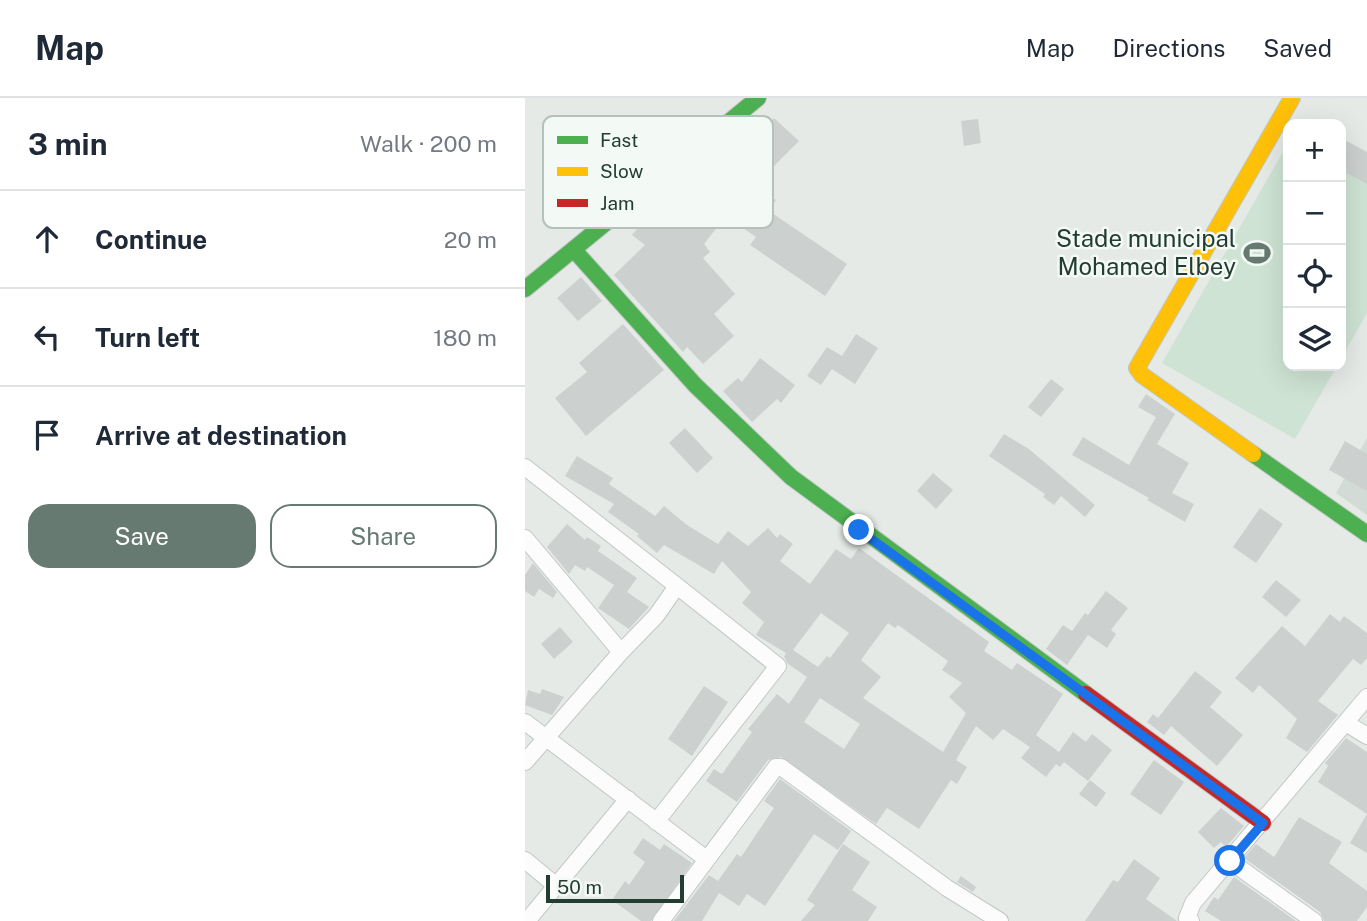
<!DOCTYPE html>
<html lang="en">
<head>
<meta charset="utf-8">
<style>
  :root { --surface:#fff; --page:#f2f2f3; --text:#1f2937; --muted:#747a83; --line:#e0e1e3; --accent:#677a72 }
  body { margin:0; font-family:"Public Sans",sans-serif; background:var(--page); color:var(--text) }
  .controls { position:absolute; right:21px; top:21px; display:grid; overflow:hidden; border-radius:14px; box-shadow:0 7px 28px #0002 }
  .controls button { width:63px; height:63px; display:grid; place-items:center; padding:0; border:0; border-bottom:2px solid var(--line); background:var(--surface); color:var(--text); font:35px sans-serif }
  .scale { position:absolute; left:21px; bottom:18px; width:138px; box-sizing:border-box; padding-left:7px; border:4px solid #233d33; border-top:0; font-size:19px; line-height:24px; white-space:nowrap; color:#233d33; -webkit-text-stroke:5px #f3f9f5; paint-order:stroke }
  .stop { position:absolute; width:21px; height:21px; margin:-16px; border:5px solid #1a73e8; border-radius:50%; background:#fff }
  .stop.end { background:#1a73e8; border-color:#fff; box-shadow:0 2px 7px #0008 }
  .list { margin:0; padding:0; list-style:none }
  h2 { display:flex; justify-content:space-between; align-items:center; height:91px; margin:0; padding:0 28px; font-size:30px }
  h2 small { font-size:23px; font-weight:400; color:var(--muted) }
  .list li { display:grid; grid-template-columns:46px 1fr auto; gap:21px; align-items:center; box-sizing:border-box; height:98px; padding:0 28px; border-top:2px solid var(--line) }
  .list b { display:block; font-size:26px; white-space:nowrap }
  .list em { font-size:23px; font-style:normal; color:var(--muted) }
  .actions { display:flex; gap:14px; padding:21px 28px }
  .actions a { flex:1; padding:16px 0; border:2px solid var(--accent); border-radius:21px; text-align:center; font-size:24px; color:var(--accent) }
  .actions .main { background:var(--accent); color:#fff }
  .icon { flex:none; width:38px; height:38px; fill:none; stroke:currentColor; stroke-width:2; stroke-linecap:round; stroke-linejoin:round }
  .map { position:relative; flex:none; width:842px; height:823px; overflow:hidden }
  header { display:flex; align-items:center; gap:42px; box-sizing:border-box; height:98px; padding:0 35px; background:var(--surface); border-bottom:2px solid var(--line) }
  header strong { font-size:33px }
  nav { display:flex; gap:38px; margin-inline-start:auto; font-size:24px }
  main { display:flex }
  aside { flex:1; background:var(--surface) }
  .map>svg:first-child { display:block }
  .built { fill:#d3dbd7 }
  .green { fill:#cee3d3 }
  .building { fill:#ccd1cf; fill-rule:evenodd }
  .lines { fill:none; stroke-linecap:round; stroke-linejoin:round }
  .street-casing { stroke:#c2c7c4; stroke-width:18 }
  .fast-casing { stroke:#c0c8c4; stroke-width:18 }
  .slow-casing { stroke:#c0c8c4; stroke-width:18 }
  .jam-casing { stroke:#c0c8c4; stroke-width:18 }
  .street { stroke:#fbfcfb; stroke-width:16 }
  .fast { stroke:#4caf50; stroke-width:16 }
  .slow { stroke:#ffc107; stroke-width:16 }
  .jam { stroke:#c62828; stroke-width:16 }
  .route { stroke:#1a73e8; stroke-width:9 }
  .labels { text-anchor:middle; stroke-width:5; stroke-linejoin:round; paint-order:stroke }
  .poi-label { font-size:24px; fill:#233d33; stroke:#f3f9f5; text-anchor:end }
  .key { fill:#f3f9f5; stroke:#b5c1bb; stroke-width:2 }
  .key-label { font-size:19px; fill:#233d33 }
</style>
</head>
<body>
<header>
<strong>Map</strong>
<nav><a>Map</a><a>Directions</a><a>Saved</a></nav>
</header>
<main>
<aside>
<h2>3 min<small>Walk · 200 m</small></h2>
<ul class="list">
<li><svg class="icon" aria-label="ahead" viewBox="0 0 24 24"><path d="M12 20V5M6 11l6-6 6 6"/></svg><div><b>Continue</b></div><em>20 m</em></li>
<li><svg class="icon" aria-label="left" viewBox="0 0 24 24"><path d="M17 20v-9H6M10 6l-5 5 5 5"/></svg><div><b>Turn left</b></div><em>180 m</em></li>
<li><svg class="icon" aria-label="arrive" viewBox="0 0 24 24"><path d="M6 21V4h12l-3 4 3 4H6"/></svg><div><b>Arrive at destination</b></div></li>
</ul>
<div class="actions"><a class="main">Save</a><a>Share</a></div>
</aside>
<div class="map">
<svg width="842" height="823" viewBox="0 0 842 823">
  <rect width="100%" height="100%" fill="#e5eae7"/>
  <path class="built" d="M 842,340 L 842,417 L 811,395 Z"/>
  <path class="green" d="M 763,45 L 763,268 L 812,268 L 770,341 L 637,265 Z
    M 816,64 L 842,79 L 842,215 L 816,261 Z"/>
  <path class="building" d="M 249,20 L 274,43 L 247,70 L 223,48 Z
    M 453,21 L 456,45 L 439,48 L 436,23 Z
    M 816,40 L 842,54 L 842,86 L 816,72 Z
    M 186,74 L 227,102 L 235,91 L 251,102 L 244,113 L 322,166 L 300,198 L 225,147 L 231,139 L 201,118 L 179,146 L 185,154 L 178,160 L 210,196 L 189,216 L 209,238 L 178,266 L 162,249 L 158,254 L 89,177 L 120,147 L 107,137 L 126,114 L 132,119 L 151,98 L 162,109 Z
    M 56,179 L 77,203 L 53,223 L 32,200 Z
    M 98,226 L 139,272 L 61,338 L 30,300 L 62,274 L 54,265 Z
    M 331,236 L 353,250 L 330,286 L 307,271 L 296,287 L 282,278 L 302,249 L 317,258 Z
    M 235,260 L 270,287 L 256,305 L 252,301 L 227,324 L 198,293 L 213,280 L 217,284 Z
    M 526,281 L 539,291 L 516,319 L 503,309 Z
    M 621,296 L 650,316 L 632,346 L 664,365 L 647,395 L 669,406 L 660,424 L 622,402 L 624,400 L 547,357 L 558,339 L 604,367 L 631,319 L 613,309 Z
    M 160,330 L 188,360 L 172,375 L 144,345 Z
    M 479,336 L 504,351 L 570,407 L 560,419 L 536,398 L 529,407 L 518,399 L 520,396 L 464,358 Z
    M 820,343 L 842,356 L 842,393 L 804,372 Z
    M 52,358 L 88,380 L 84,386 L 130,418 L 139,408 L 162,427 L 193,446 L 203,433 L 223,448 L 243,430 L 252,440 L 255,436 L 268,446 L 255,463 L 285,486 L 311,451 L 326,461 L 334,450 L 464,544 L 459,553 L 487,572 L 492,565 L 538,596 L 511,637 L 534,654 L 548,634 L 561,644 L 567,636 L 587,652 L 563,683 L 539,664 L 535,669 L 531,666 L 521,679 L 496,660 L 505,649 L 478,631 L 468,642 L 451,628 L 431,662 L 442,669 L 432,686 L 426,682 L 394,731 L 362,710 L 351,726 L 256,659 L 243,662 L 212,704 L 181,683 L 189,671 L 197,676 L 227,634 L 223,631 L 252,596 L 264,606 L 282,579 L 263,566 L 259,559 L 261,555 L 231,537 L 239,524 L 217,505 L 226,494 L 197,463 L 189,476 L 139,447 L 132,455 L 112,438 L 114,436 L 83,414 L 89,406 L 40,378 ZM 296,515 L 324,535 L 305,560 L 302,558 L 293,569 L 268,552 ZM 363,525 L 370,530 L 373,527 L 423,563 L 417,572 L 437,585 L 424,599 L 441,615 L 418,654 L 338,600 L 356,579 L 336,562 ZM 295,600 L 335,626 L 319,651 L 279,624 Z
    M 408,375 L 428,392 L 411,411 L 392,393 Z
    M 735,410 L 758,426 L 731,465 L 708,449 Z
    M 42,426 L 60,442 L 62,439 L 76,448 L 73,453 L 112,480 L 102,494 L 124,509 L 104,531 L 73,510 L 89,487 L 62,469 L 60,473 L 50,467 L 44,476 L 22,449 Z
    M 8,465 L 32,494 L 28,500 L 14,491 L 9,499 L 0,493 L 0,477 Z
    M 751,482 L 776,502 L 761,519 L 737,499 Z
    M 581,493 L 603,510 L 586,532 L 591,536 L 582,550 L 563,537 L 542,567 L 521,551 L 538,527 L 547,533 L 560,515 L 563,517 Z
    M 805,516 L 815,524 L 819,518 L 842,535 L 842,560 L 836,567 L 828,561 L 793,603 L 813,617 L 782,654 L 761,640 L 772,621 L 734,587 L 728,595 L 710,580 L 757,528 L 780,548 Z
    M 35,529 L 48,544 L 29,561 L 16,546 Z
    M 670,573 L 697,594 L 685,609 L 718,637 L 692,668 L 646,628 L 639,637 L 622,624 L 628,616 L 633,620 Z
    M 179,588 L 203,604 L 167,658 L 143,641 Z
    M 17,591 L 39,599 L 27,617 L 0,607 L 3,592 L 15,596 Z
    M 821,640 L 842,654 L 842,716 L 793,684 L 803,668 L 800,665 Z
    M 629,662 L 659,684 L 636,717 L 605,696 Z
    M 255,681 L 326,733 L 313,752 L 289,736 L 240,808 L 222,796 L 214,808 L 194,795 L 177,823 L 149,823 L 184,777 L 193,783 L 212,756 L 216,759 L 249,710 L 239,703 Z
    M 565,682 L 581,695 L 571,709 L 554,696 Z
    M 696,710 L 719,728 L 701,749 L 696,744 L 689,750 L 673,734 Z
    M 842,716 L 842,755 L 825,745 Z
    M 774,719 L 817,744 L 804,765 L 842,793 L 842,809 L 832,823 L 799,823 L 795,814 L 719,760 L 731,746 L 749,759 Z
    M 118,740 L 135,752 L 139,746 L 167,765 L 126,823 L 116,823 L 87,802 L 100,783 L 104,787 L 120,764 L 108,755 Z
    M 318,746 L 345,764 L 327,792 L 352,809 L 343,823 L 276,823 L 290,807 L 282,802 Z
    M 609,761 L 635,780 L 621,801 L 652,823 L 560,823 L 588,782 L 593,784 Z
    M 436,778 L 451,789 L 448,794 L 432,784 Z
    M 709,779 L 771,823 L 696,823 L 680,813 L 689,799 L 693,802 Z"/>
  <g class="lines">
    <g class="street-casing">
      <path id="street" d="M 0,369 L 152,488 L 131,518 L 96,554 L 0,664
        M 0,440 L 96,554
        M 0,624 L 180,760
        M 821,625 L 842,638
        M 131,724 L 253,568 L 152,488
        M 0,762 L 29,786
        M 705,763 L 789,823
        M 2,823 L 103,701
        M 136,823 L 251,669 L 256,669 L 422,790 L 475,823
        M 666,823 L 662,820 L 668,805 L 842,599"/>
    </g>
    <g class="fast-casing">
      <path id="fast" d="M 49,152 L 170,287 L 266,379 L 561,596
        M 0,191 L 233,0
        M 728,356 L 842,436"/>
    </g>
    <g class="slow-casing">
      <path id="slow" d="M 728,356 L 617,277 L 612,270 L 767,0"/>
    </g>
    <g class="jam-casing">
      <path id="jam" d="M 561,596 L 738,725"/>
    </g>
    <use href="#street" class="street"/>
    <use href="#fast" class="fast"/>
    <use href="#slow" class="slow"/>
    <use href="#jam" class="jam"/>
  </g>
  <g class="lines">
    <path class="route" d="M 334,432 L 738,725 L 705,763"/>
  </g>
  <defs>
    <g id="stadium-bare" transform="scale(2.1)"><path d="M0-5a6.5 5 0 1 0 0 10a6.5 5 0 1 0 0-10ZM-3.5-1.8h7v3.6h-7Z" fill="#677a72" stroke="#f3f9f5" stroke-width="2.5" paint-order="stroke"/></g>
  </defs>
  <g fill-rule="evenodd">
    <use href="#stadium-bare" x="732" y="155"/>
  </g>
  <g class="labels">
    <g class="poi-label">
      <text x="711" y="149">Stade municipal<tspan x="711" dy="28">Mohamed Elbey</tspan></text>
    </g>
  </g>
  <rect x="18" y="18" width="230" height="112" rx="10" class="key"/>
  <rect x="32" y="38" width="31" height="8" fill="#4caf50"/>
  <rect x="32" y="69" width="31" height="9" fill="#ffc107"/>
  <rect x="32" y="101" width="31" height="8" fill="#c62828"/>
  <g class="key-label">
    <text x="75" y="49">Fast</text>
    <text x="75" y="80">Slow</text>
    <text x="75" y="112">Jam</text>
  </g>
</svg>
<div class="controls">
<button>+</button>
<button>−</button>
<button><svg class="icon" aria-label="locate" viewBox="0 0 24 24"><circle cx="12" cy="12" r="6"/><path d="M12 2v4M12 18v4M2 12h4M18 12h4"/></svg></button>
<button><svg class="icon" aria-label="layers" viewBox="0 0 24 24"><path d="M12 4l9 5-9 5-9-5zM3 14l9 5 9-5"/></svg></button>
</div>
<div class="scale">50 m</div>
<div class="stop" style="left:705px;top:763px"></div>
<div class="stop end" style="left:334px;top:432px"></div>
</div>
</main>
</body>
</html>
